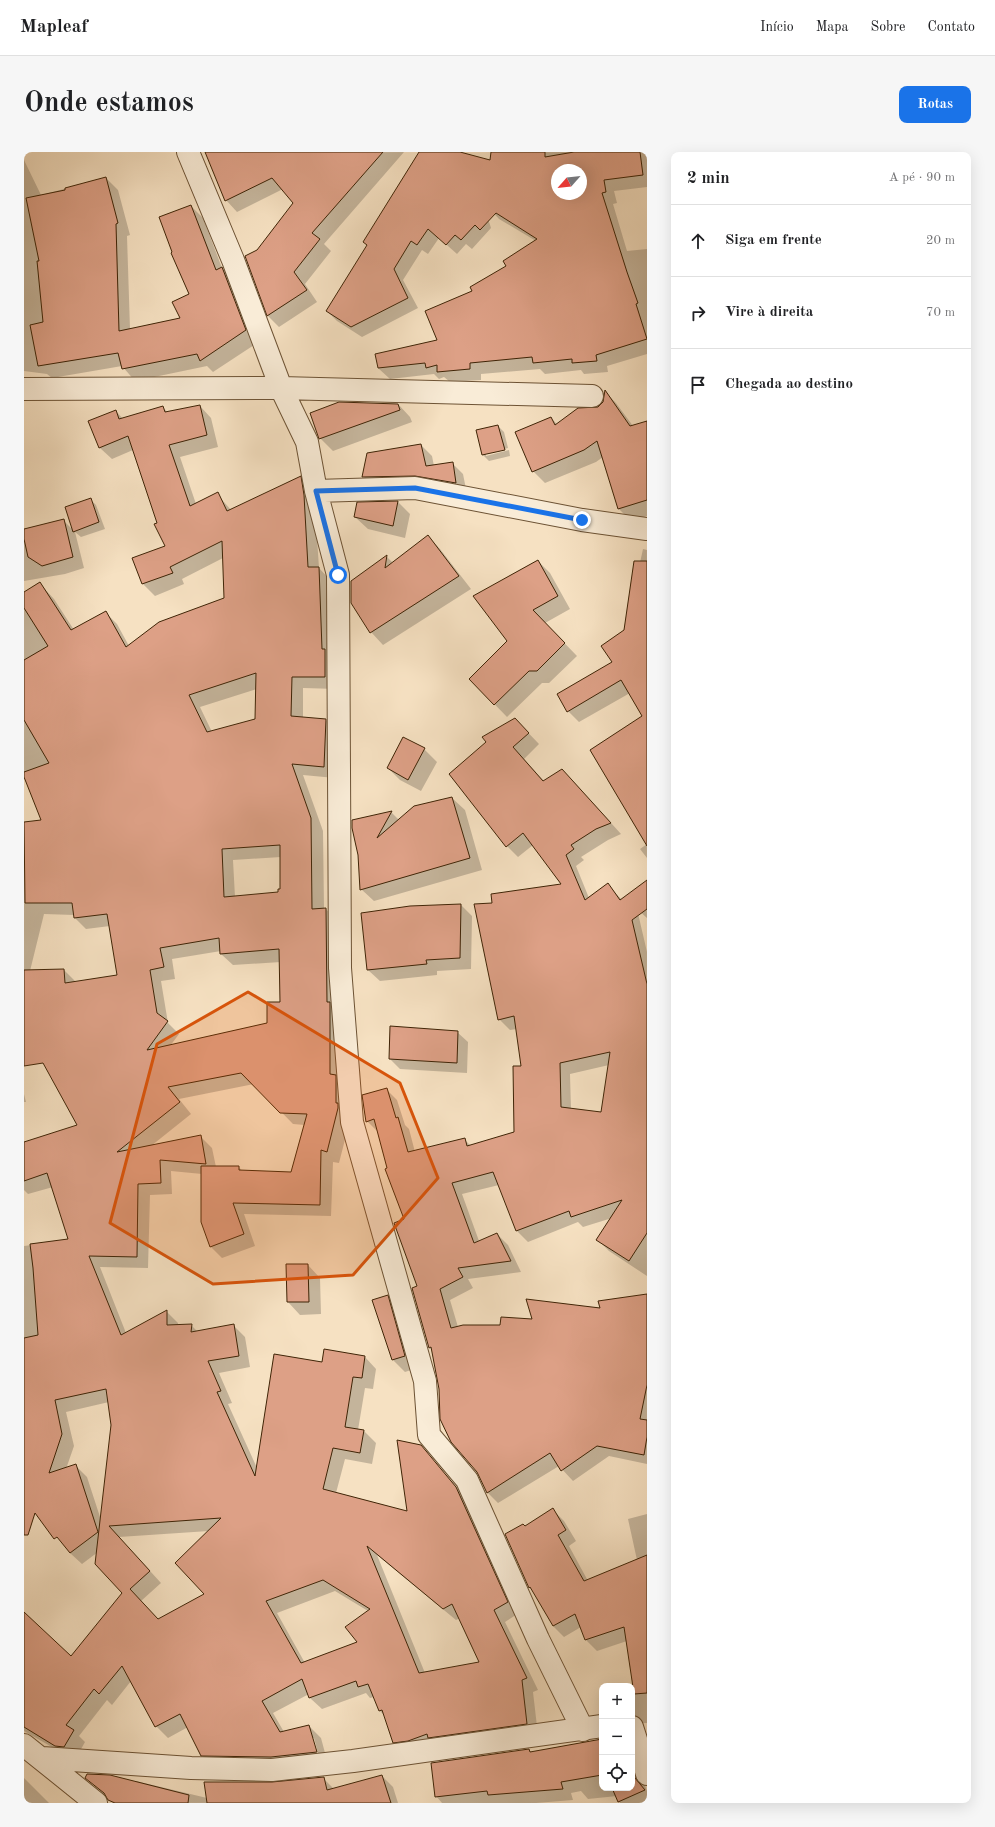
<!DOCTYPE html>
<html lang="pt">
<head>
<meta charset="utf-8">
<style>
  :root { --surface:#fff; --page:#f6f6f6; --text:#202124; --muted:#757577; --line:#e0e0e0; --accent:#1a73e8 }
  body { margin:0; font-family:"Old Standard TT",serif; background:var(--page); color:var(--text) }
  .controls { position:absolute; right:12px; bottom:12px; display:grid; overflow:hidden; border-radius:8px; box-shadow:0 4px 16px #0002 }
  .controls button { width:36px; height:36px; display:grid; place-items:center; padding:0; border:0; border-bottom:1px solid var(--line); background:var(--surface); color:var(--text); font:20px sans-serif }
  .compass { position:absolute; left:527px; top:12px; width:36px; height:36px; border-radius:50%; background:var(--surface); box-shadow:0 4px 16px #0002; rotate:243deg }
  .stop { position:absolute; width:12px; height:12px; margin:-9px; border:3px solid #1a73e8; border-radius:50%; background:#fff }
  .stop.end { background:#1a73e8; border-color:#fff; box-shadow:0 1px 4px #0008 }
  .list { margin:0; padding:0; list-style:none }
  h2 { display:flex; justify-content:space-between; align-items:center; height:52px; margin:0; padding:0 16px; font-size:17px }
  h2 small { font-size:13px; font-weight:400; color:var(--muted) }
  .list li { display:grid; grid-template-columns:26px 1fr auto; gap:12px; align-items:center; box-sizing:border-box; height:72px; padding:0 16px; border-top:1px solid var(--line) }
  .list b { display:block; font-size:15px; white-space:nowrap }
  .list em { font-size:13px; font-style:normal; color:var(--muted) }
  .icon { flex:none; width:22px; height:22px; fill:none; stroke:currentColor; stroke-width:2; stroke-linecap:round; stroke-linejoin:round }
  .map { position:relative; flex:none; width:623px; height:1651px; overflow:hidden; border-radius:8px }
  header { display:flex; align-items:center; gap:24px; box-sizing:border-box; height:56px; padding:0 20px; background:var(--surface); border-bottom:1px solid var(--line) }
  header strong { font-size:19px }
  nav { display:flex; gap:22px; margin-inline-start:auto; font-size:14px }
  .intro { display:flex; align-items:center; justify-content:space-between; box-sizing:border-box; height:96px; padding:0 24px }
  h1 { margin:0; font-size:28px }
  .button { padding:10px 18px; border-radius:8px; background:var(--accent); color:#fff; font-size:14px; font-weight:700 }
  main { display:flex; gap:24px; padding:0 24px }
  aside { flex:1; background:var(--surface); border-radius:8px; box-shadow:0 4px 16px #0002 }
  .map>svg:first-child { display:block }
  .shadow { fill:#0003; fill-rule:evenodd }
  .building { fill:#dda086; stroke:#3f2406; fill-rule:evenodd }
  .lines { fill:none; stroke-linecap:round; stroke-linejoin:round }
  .minor-casing { stroke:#6d5335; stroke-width:24 }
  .minor { stroke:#f9ecd7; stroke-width:22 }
  .route { stroke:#1a73e8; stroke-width:5 }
  .marked { fill:#d7540b; fill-opacity:0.2; stroke:#d7540b; stroke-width:3; stroke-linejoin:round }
</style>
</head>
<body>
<header>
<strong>Mapleaf</strong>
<nav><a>Início</a><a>Mapa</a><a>Sobre</a><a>Contato</a></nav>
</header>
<div class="intro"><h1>Onde estamos</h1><a class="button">Rotas</a></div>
<main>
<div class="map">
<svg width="623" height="1651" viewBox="0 0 623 1651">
  <rect width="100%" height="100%" fill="#f6e1c2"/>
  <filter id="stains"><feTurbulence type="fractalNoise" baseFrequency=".005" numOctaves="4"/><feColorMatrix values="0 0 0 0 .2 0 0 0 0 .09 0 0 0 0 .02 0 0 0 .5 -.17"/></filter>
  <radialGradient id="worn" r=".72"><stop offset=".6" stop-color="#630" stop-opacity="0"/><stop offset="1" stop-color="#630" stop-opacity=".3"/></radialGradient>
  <path class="shadow" d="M 182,0 L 380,0 L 300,92 L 307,99 L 281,132 L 293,150 L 255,175 L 244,164 L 222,104 L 234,98 L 270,51 L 259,37 L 213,60 L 202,48 Z
    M 396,0 L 432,0 L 447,12 L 467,76 L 448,97 L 442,92 L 433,102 L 415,86 L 404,102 L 398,98 L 379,128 L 394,156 L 338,185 L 313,169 L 303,159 L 343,94 L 340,90 Z
    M 468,0 L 623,0 L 623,35 L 590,39 L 593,51 L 589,52 L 603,99 L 623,97 L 623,202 L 583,214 L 584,220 L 560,222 L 557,218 L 521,222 L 516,217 L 457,222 L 457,228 L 426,230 L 420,225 L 415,227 L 410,222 L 366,227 L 354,216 L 415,188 L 450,140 L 484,115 L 512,89 L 475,67 L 464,55 ZM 533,18 L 557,18 L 557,42 L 533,42 Z
    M 0,8 L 17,43 L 82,26 L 94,38 L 106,83 L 103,84 L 106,177 L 158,167 L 166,142 L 167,54 L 179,66 L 198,116 L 210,128 L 233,191 L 189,220 L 183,214 L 111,229 L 98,214 L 28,226 L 23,222 L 0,219 Z
    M 581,240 L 592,251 L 609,274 L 623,270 L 623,364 L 607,369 L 595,357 L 579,305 L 572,310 L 521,331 L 509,319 L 527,266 L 533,272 L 574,256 L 580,251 Z
    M 374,252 L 386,265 L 388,270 L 309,299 L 296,286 Z
    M 176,254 L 187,266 L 194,295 L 156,305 L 172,352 L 193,342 L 207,358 L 276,325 L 288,337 L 291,355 L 295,416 L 306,428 L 313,537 L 279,536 L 279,566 L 302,568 L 314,580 L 311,626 L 279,623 L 299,679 L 300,757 L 302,757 L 313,769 L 326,968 L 315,1011 L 309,1010 L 307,1064 L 220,1062 L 231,1094 L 198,1106 L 186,1094 L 178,1022 L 147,1019 L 148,1042 L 126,1043 L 124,1116 L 76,1115 L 102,1181 L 142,1159 L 154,1171 L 154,1174 L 167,1173 L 174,1180 L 209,1173 L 221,1185 L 226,1215 L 195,1221 L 208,1251 L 204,1252 L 233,1316 L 299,1211 L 341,1205 L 352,1217 L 349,1237 L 341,1236 L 334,1278 L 340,1279 L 352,1291 L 348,1312 L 321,1307 L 312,1341 L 384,1360 L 397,1294 L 444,1348 L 495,1461 L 481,1470 L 514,1538 L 509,1540 L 514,1583 L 382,1602 L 370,1590 L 361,1564 L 356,1559 L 351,1545 L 346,1546 L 342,1541 L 298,1557 L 286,1546 L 285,1542 L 249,1561 L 260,1580 L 285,1574 L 297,1586 L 304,1612 L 189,1615 L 178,1603 L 164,1575 L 144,1586 L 132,1574 L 107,1529 L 88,1553 L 83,1548 L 55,1584 L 61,1590 L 52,1606 L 47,1606 L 0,1579 L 0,1480 L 47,1505 L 99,1441 L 74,1400 L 58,1412 L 46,1401 L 33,1385 L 0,1330 L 0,1094 L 46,1088 L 29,1035 L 4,1042 L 0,1038 L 0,991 L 54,974 L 0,875 L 0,671 L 18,669 L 0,622 L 0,445 L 19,435 L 30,447 L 50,478 L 81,460 L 93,472 L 105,494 L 201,446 L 199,406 L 158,427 L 160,432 L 131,444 L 119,432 L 109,407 L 142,394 L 109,298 L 88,307 L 76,296 L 65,270 L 92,259 L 99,267 L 139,255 L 144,261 ZM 233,537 L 232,568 L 188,580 L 176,555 ZM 257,705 L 257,738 L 255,741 L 211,745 L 209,708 ZM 20,762 L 50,763 L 50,765 L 62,777 L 86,774 L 94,823 L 52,830 L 40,818 L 6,819 ZM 197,799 L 197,802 L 209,813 L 257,810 L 257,851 L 244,871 L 146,894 L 155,882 L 144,871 L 137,829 L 151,827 L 148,807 ZM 230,932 L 269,972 L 281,973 L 268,1021 L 218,1019 L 215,1015 L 192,1015 L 188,996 L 176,984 L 127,994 L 167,962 L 155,947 ZM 85,1250 L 88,1273 L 77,1368 L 63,1325 L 52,1314 L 42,1317 L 50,1294 L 42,1260 ZM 185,1379 L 182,1443 L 135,1468 L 117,1449 L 137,1431 L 95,1385 ZM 353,1403 L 432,1468 L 436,1466 L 457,1511 L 401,1521 ZM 311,1439 L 344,1459 L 334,1491 L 281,1511 L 253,1461 ZM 288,1586 L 290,1586 L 295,1605 L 293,1606 Z
    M 474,274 L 480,280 L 484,296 L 462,302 L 462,304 L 485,298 L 486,304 L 465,309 L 459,303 L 453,279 Z
    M 397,293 L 408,304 L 410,314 L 428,311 L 439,322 L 443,342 L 350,336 L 340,325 Z
    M 66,347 L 72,353 L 81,377 L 57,385 L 51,380 L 60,416 L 41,422 L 0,429 L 0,378 L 39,368 L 50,379 Z
    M 374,350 L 386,362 L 381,386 L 344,377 L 331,365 Z
    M 404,384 L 416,397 L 447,437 L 359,493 L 347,480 L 328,429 L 363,405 L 369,411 Z
    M 619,397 L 623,398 L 623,692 L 619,564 L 606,541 L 555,570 L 544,559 L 589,511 L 601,479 Z
    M 514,409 L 526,421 L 546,457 L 521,471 L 553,504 L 525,531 L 518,531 L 483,565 L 446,527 L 484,489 Z
    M 491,567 L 515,592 L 500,607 L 520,629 L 549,629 L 597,682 L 584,688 L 557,705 L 560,708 L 552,714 L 565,746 L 583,732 L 598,748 L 623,729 L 623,766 L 613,757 L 623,800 L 623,1124 L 585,1099 L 574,1088 L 588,1066 L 559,1075 L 554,1070 L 504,1090 L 493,1079 L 475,1033 L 438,1042 L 455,1089 L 473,1082 L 484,1093 L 497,1120 L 444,1127 L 449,1136 L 426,1148 L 434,1175 L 477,1174 L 577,1157 L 623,1143 L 623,1312 L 585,1304 L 549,1329 L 535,1314 L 474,1351 L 463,1340 L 416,1237 L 408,1198 L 406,1196 L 381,1068 L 354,980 L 343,969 L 362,937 L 373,948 L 381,973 L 385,977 L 391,1000 L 440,987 L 447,994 L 491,981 L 499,915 L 493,877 L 486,878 L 475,867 L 469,752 L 539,733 L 509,693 L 494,705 L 483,694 L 427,623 ZM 585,913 L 578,961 L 547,957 L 546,922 Z
    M 400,597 L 413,610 L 397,639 L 376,628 L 364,616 Z
    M 428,646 L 441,658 L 458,718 L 350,749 L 337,737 L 335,703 L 367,660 L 375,668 Z
    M 623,692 L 623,706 L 616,697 Z
    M 437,753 L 448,764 L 447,817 L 413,819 L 413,823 L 356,829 L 344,818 L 338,761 Z
    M 433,880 L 444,890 L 443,921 L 376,917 L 366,907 Z
    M 0,942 L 2,950 L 0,950 Z
    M 263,1113 L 284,1113 L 296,1126 L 297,1162 L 276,1163 L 264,1150 Z
    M 364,1145 L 376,1157 L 393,1216 L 381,1220 L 368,1207 Z
    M 529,1358 L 540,1369 L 552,1389 L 545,1394 L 564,1429 L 613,1408 L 604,1367 L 623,1362 L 623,1571 L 619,1571 L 608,1560 L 608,1539 L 611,1539 L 603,1489 L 573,1499 L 562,1488 L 557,1475 L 540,1485 L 529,1474 L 510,1440 L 506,1436 L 482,1382 L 501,1375 Z
    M 578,1596 L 578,1636 L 608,1636 L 608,1599 L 623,1639 L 623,1651 L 596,1651 L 593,1644 L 564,1647 L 557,1639 L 547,1641 L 549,1648 L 512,1651 L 418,1651 L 412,1644 L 505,1598 L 508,1601 Z
    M 358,1624 L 369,1635 L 374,1651 L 89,1651 L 62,1626 L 114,1631 L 112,1629 L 183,1646 L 248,1632 L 299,1626 L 310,1637 Z
    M 0,1626 L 25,1651 L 0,1651 Z"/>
  <path class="building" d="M 181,0 L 359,0 L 288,81 L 296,87 L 270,120 L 283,138 L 243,164 L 221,104 L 233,98 L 269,51 L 248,26 L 201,49 Z
    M 395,0 L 436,0 L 466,8 L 467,0 L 521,0 L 521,5 L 550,0 L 616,0 L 619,23 L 580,28 L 582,40 L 578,41 L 603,120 L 614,151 L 612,152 L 623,187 L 572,203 L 573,209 L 548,211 L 548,207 L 509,211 L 508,205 L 446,211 L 446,217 L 413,220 L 413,213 L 402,216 L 401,211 L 354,216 L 351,202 L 413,188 L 401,159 L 448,139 L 446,135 L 482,114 L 479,109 L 513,87 L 472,61 L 456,78 L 451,73 L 437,88 L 431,83 L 422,93 L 404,77 L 393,93 L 387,89 L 370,117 L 384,146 L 327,175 L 302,159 L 343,93 L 339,90 ZM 533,18 L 557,18 L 557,42 L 533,42 Z
    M 82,25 L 94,71 L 92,72 L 95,179 L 156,166 L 148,150 L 165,142 L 147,101 L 148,100 L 135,65 L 167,53 L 192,118 L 198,115 L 222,178 L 176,209 L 173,202 L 98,217 L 94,201 L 14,214 L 6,173 L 19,170 L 13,109 L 15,109 L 2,46 L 41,38 L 41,36 Z
    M 581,238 L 606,274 L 623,269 L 623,348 L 594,357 L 573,289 L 560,298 L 508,320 L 491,280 L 527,265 L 531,273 L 554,256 L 574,255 L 579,250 Z
    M 315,250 L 374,252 L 376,258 L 295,287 L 286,261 Z
    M 176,253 L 183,283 L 145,293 L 166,354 L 194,340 L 203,359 L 277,324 L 280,343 L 284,415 L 295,415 L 298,497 L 301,497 L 301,525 L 268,525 L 267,564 L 302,567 L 300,615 L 268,612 L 287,666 L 288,757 L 302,756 L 303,850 L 306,850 L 306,922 L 312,923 L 312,951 L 314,951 L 314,956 L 303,1000 L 297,998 L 296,1053 L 209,1051 L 220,1082 L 186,1095 L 177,1070 L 177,1014 L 215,1014 L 215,1018 L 267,1020 L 283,962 L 256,961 L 217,921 L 144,935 L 156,950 L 93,1000 L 177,983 L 182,1012 L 136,1008 L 137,1031 L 114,1032 L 113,1105 L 65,1104 L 97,1183 L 143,1158 L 143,1173 L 168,1172 L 167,1180 L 210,1172 L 215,1204 L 184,1209 L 197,1239 L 193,1240 L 231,1324 L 250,1202 L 298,1210 L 300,1197 L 341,1204 L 338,1226 L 329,1225 L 321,1275 L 340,1278 L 336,1301 L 309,1296 L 299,1337 L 383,1359 L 373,1288 L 397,1293 L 432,1335 L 484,1450 L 470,1458 L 503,1526 L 498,1528 L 503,1572 L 404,1586 L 403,1582 L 384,1589 L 369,1591 L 358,1558 L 355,1559 L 344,1532 L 334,1535 L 332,1529 L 285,1546 L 278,1527 L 238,1549 L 256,1580 L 285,1573 L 293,1600 L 247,1605 L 177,1604 L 156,1562 L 131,1575 L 98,1514 L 75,1542 L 70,1537 L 42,1573 L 50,1578 L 40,1595 L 31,1594 L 0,1575 L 0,1460 L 47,1504 L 98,1441 L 71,1412 L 87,1273 L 82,1237 L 31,1248 L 38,1282 L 25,1321 L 52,1312 L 74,1380 L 46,1401 L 33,1385 L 30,1387 L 11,1361 L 4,1383 L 0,1383 L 0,1186 L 14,1183 L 9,1116 L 6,1092 L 44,1087 L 23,1021 L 0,1029 L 0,990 L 53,973 L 19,911 L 0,914 L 0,818 L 40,817 L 41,831 L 93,823 L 83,762 L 50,766 L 48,751 L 1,751 L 0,670 L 17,668 L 0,625 L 0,620 L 25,611 L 0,568 L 0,508 L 24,494 L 0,456 L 0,440 L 16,430 L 47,478 L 82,459 L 102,495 L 135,470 L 200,446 L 198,389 L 146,415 L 149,421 L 118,432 L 108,406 L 141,394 L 130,372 L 133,371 L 104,284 L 75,296 L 64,269 L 92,258 L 95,267 L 139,254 L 141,260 ZM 232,521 L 231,567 L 183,580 L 165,543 ZM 256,693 L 256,737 L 254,737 L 254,740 L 200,745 L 198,697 ZM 195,786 L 196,802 L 255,797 L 256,850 L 243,850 L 243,871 L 123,898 L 144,869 L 133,861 L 126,818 L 140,815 L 136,796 ZM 197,1366 L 151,1411 L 180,1442 L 134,1467 L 106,1437 L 126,1419 L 85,1374 ZM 343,1394 L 419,1457 L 428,1452 L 455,1510 L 395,1521 ZM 299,1428 L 346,1457 L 321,1475 L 333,1490 L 277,1511 L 242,1449 Z
    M 474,273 L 481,298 L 458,303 L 452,278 Z
    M 397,292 L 402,314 L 429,310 L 432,331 L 391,324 L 338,325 L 343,301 Z
    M 67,346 L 75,370 L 49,380 L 41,355 Z
    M 374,349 L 369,374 L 330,365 L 333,350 Z
    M 40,367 L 49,405 L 18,414 L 4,405 L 0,387 L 0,377 Z
    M 404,383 L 435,424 L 346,481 L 327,451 L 327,429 L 363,403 L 361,416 Z
    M 514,408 L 534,444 L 509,458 L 541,491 L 513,519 L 505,519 L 470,553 L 445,527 L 483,489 L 449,444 Z
    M 610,409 L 623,409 L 623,694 L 566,598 L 618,564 L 597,528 L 543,560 L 533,542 L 588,510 L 577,494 L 600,478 Z
    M 491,566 L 505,581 L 489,595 L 519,629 L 538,617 L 587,671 L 572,677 L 547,693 L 550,697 L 542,703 L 561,748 L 584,731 L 596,748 L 623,728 L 623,757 L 608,768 L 623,832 L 623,1081 L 605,1109 L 572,1088 L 598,1048 L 547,1065 L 545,1059 L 492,1079 L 469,1020 L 428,1031 L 450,1091 L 473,1081 L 487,1109 L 434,1116 L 439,1125 L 416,1137 L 427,1176 L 439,1173 L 476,1173 L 477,1165 L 508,1167 L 502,1147 L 576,1156 L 574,1149 L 623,1142 L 623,1233 L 616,1267 L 623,1268 L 623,1285 L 620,1303 L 573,1294 L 537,1319 L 526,1301 L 463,1341 L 453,1320 L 427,1290 L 416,1267 L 415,1237 L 407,1195 L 405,1196 L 388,1136 L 393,1134 L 370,1071 L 380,1067 L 361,1017 L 363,1016 L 350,967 L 342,970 L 338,943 L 363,936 L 372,966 L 374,965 L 384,1000 L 441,986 L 443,994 L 490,980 L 489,914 L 497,914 L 490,864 L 474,868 L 450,752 L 468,751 L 467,742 L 537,732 L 499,681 L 482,695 L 425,622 L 462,590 L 458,585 ZM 586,900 L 577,960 L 537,955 L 536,911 Z
    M 379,585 L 401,596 L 384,628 L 363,616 Z
    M 428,645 L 446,706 L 336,738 L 334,703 L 328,676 L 328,668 L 368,659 L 353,686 L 390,654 Z
    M 437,752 L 436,806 L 402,808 L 403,812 L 343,818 L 337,761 L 386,754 Z
    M 366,874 L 434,879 L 433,911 L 365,907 Z
    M 262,1112 L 284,1112 L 285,1150 L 263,1150 Z
    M 364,1143 L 381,1204 L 368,1208 L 348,1148 Z
    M 529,1356 L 542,1378 L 534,1383 L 560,1429 L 623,1403 L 623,1541 L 610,1542 L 600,1475 L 561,1488 L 551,1462 L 529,1474 L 506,1435 L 505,1436 L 481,1382 L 499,1372 L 501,1374 Z
    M 578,1587 L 578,1623 L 537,1630 L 539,1637 L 464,1643 L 463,1639 L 411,1645 L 407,1611 L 505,1597 L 506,1600 Z
    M 608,1616 L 611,1626 L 621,1638 L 594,1650 L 588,1636 L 608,1636 Z
    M 63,1622 L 86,1623 L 165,1643 L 164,1651 L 91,1651 L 84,1648 L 80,1641 L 61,1626 Z
    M 358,1623 L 367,1651 L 183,1651 L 180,1630 L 248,1630 L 300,1625 L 303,1638 Z"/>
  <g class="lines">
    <g class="minor-casing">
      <path id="minor" d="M 164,0 L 209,108 L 257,236 L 283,290 L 292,339 L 314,423 L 316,816 L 328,970 L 401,1229 L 405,1283 L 443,1328 L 514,1487 L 559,1578
        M 0,237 L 257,236 L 568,244
        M 292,339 L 391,336 L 558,368 L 623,377
        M 608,1575 L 623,1622
        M 0,1593 L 72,1651
        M 18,1606 L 167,1616 L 248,1618 L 329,1609 L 578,1574"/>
    </g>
    <use href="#minor" class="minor"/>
  </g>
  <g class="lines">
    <path class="route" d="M 314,423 L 292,339 L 391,336 L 558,368"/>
  </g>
  <path class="marked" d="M 224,840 L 376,931 L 414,1026 L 329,1123 L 189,1132 L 86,1071 L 133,892 Z"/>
  <rect width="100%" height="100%" filter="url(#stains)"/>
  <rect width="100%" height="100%" fill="url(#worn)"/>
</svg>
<div class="controls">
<button>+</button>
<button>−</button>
<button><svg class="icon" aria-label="locate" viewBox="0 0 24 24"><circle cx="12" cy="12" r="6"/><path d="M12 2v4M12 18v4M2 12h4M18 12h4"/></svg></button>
</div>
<svg class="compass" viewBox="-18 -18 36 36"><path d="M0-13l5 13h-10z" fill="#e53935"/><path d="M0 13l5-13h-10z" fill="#757577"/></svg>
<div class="stop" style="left:314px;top:423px"></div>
<div class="stop end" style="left:558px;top:368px"></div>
</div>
<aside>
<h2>2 min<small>A pé · 90 m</small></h2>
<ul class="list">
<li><svg class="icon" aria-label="ahead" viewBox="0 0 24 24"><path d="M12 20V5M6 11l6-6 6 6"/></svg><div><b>Siga em frente</b></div><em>20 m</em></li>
<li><svg class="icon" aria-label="right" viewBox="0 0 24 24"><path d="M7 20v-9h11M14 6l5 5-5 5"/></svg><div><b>Vire à direita</b></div><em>70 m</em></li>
<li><svg class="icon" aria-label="arrive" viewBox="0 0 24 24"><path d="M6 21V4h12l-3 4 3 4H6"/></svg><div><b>Chegada ao destino</b></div></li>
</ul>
</aside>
</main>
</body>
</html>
